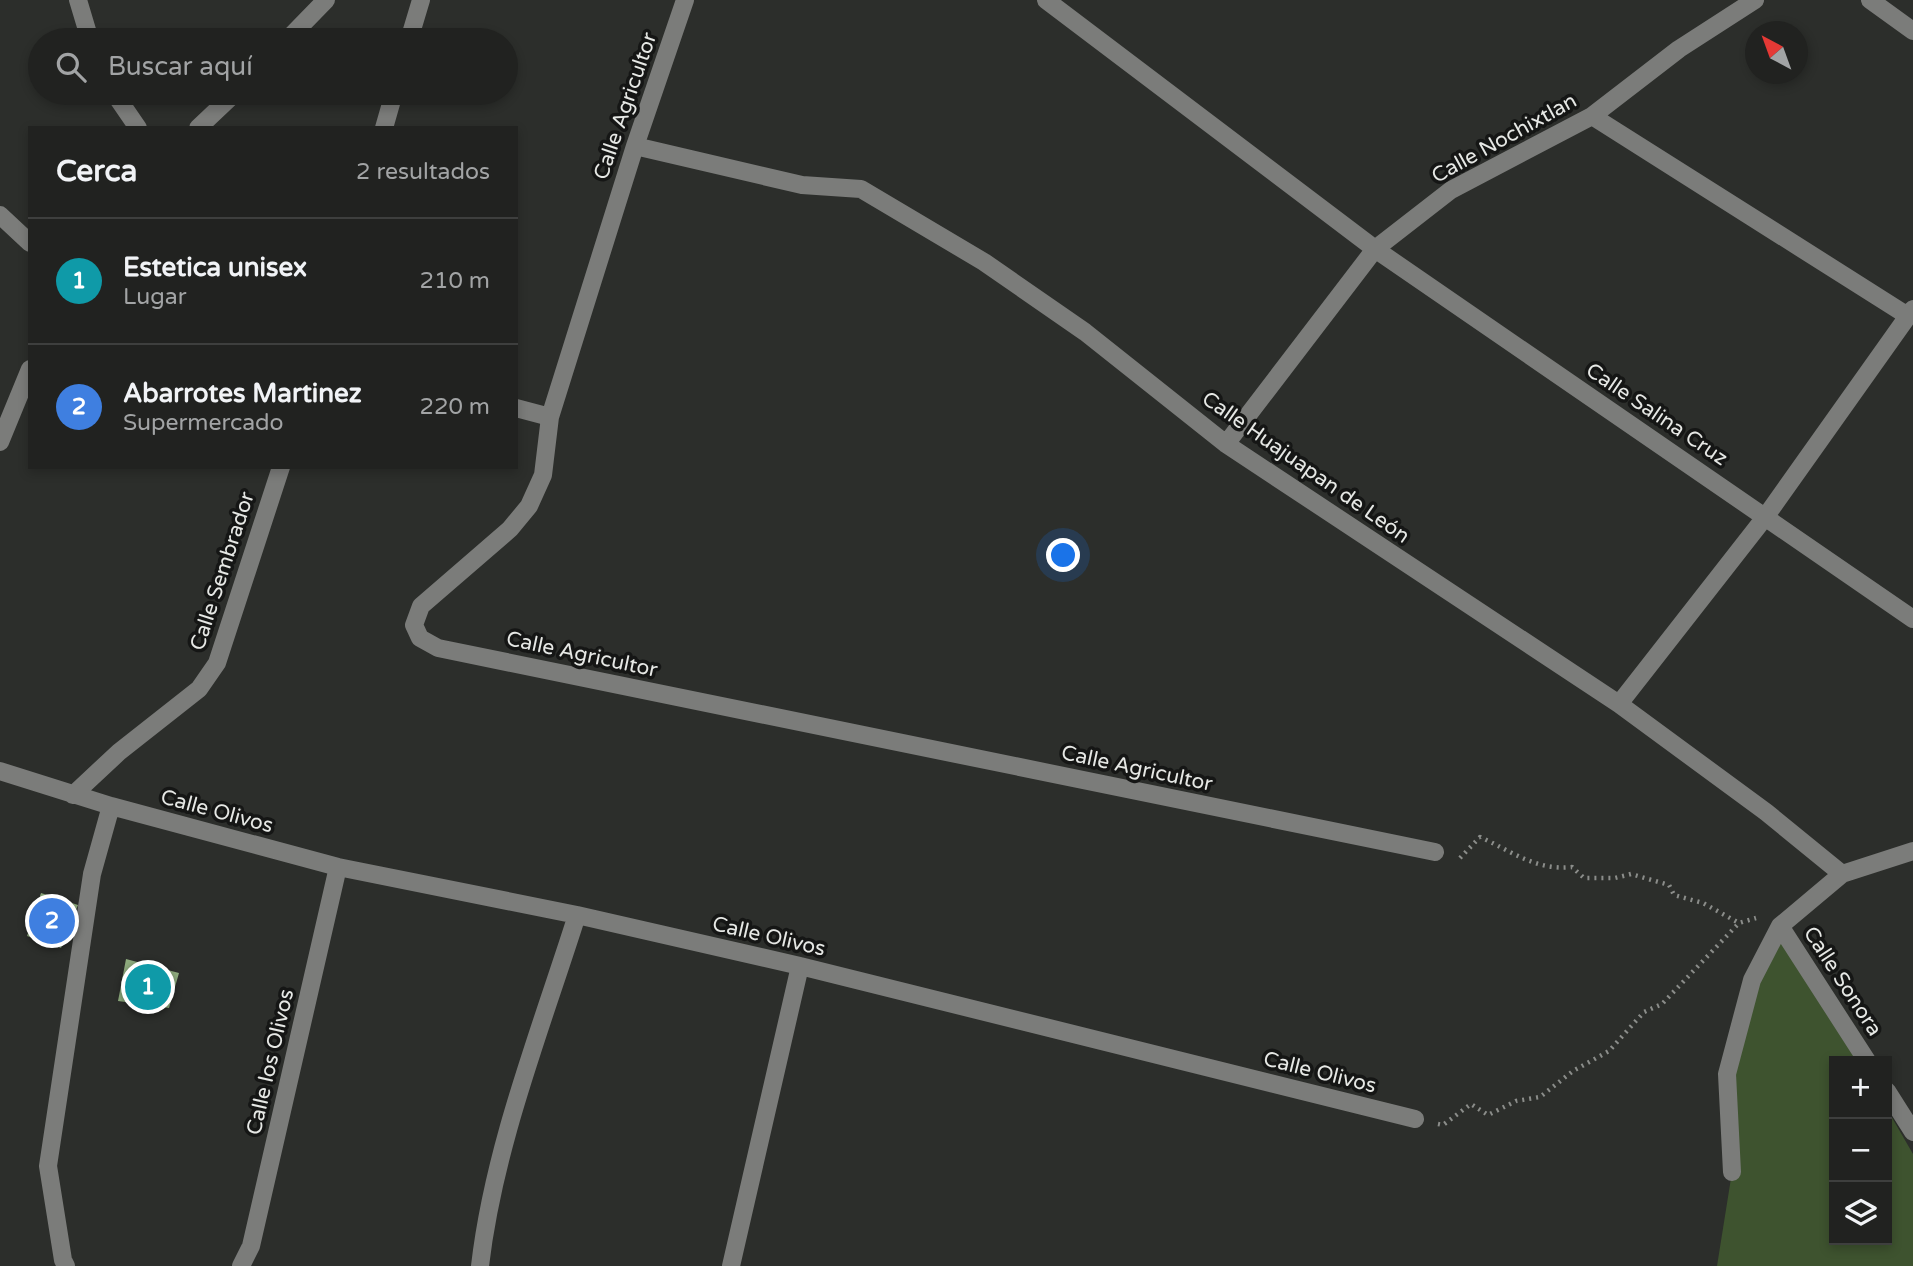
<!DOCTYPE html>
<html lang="es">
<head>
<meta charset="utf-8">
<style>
  :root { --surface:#212220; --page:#292a29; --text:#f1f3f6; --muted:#a2a4a5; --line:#3e3f3e; --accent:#85cf4c }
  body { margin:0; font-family:"Varela Round",sans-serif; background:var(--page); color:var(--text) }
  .controls { position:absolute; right:21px; bottom:21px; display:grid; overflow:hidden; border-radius:0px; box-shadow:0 4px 10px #0003 }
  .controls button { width:63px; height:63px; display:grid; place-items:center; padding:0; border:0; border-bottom:2px solid var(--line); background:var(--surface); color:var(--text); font:35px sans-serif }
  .compass { position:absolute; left:1745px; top:21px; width:63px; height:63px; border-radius:50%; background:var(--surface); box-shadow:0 4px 10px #0003; rotate:319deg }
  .you { position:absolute; left:1064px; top:556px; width:24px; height:24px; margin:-18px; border:5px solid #fff; border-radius:50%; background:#1a73e8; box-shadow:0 0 0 10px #1a73e833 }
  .badge { display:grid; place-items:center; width:46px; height:46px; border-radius:50%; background:var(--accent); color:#fff; font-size:23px; font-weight:700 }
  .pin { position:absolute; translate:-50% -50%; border:4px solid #fff; box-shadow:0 2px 7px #0006 }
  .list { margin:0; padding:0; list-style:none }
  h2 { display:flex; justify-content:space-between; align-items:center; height:91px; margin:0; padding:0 28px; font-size:30px }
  h2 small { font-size:23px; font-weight:400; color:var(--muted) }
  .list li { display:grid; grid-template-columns:46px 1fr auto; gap:21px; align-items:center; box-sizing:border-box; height:126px; padding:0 28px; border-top:2px solid var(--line) }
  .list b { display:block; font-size:26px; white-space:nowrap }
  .list p { margin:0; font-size:23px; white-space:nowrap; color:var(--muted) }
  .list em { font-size:23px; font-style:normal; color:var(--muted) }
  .icon { flex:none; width:38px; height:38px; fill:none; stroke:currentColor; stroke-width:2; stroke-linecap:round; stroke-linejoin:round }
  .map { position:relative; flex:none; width:1913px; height:1266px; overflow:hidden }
  .search { position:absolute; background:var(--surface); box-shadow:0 4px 10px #0003; left:28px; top:28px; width:490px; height:77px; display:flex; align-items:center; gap:18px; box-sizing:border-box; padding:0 24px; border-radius:38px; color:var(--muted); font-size:26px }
  .panel { position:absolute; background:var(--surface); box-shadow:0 4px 10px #0003; left:28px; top:126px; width:490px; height:343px; border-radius:0px }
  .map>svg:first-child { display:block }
  .green { fill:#3e532f }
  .building { fill:#8fac7e }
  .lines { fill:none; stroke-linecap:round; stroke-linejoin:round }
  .path { stroke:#8b8d8a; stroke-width:4.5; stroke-dasharray:2 5; stroke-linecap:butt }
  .minor { stroke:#7b7c7a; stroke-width:18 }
  .labels { text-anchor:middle; stroke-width:7; stroke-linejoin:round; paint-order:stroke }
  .street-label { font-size:21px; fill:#e6e8e5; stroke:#151615 }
</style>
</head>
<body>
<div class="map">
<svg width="1913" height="1266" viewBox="0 0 1913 1266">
  <rect width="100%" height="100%" fill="#2c2e2b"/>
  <path class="green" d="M 1780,926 L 1859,1061 L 1834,1061 L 1834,1240 L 1887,1240 L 1887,1109 L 1913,1154 L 1913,1266 L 1717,1266 L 1732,1172 L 1727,1074 Z"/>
  <path class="building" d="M 41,893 L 78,905 L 61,948 L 27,936 Z
    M 126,959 L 179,973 L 169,1008 L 118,1001 Z"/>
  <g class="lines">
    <path class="path" d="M 1460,858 L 1480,837 C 1511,851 1536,871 1572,867 L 1584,878 L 1615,878 L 1631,874 L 1669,885 L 1674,895 L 1703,903 L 1739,923
      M 1438,1124 L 1443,1125 L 1471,1104 L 1488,1115 L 1516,1101 L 1540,1097 L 1573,1071 L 1609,1051 L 1644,1012 L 1662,1004 L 1739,923 L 1756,918"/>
    <path class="minor" d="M 78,0 L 90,40
      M 685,0 L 635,146 L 550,417 L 543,475 L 529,506 L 510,529 L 421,606 L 414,625 L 420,638 L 438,648 L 1435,852
      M 1046,0 L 1375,249 L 1913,619
      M 1870,0 L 1913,31
      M 287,40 L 326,0
      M 409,40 L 421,0
      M 114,93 L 138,128
      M 1592,116 L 1908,316
      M 198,128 L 235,93
      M 384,128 L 394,93
      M 635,146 L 802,185 L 861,189 L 984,262 L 1085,332 L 1226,444 L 1619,704 L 1766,812 L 1842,874
      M 0,215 L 30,243
      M 516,408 L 550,417
      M 0,442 L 30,369
      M 1226,444 L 1375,249 L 1451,190 L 1592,116 L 1679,49 L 1755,0
      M 1619,704 L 1766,516 L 1913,309
      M 0,771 L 111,806 L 338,867 L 577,915 L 800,966 L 1415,1119
      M 73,795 L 119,752 L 199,689 L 217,663 L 281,467
      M 1780,926 L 1867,1061
      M 1887,1091 L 1913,1132
      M 1732,1172 L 1727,1074 L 1752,980 L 1780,926 L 1842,874 L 1913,851
      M 66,1266 L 63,1260 L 48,1166 L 92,874 L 111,806
      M 241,1266 L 251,1246 L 338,867
      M 480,1266 C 494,1146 541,1029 577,915
      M 731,1266 L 800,966"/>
  </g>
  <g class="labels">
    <g class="street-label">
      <text transform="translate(625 106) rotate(-71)" y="7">Calle Agricultor</text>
      <text transform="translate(1504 138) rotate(-29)" y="7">Calle Nochixtlan</text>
      <text transform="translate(1657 414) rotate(34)" y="7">Calle Salina Cruz</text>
      <text transform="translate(1306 467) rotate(35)" y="7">Calle Huajuapan de León</text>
      <text transform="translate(222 571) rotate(-72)" y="7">Calle Sembrador</text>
      <text transform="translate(582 654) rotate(12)" y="7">Calle Agricultor</text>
      <text transform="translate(1137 768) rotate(12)" y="7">Calle Agricultor</text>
      <text transform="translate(217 811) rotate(15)" y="7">Calle Olivos</text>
      <text transform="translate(769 936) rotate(13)" y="7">Calle Olivos</text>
      <text transform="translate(1843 981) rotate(57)" y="7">Calle Sonora</text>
      <text transform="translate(270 1062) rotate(-77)" y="7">Calle los Olivos</text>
      <text transform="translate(1320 1072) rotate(14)" y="7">Calle Olivos</text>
    </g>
  </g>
</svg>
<div class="controls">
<button>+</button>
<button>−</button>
<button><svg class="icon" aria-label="layers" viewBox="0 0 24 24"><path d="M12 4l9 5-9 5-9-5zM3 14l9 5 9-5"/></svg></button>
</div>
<svg class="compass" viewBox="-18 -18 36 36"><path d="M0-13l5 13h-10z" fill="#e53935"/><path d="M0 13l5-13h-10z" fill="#a2a4a5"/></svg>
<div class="you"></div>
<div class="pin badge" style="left:148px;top:987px;background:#0f9aa8">1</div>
<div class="pin badge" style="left:52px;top:921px;background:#3f7fe0">2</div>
<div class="search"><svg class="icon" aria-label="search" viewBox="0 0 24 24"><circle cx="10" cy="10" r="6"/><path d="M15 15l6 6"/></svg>Buscar aquí</div>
<section class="panel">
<h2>Cerca<small>2 resultados</small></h2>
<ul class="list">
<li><span class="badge" style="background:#0f9aa8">1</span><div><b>Estetica unisex</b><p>Lugar</p></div><em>210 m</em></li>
<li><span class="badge" style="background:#3f7fe0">2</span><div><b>Abarrotes Martinez</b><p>Supermercado</p></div><em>220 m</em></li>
</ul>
</section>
</div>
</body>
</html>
